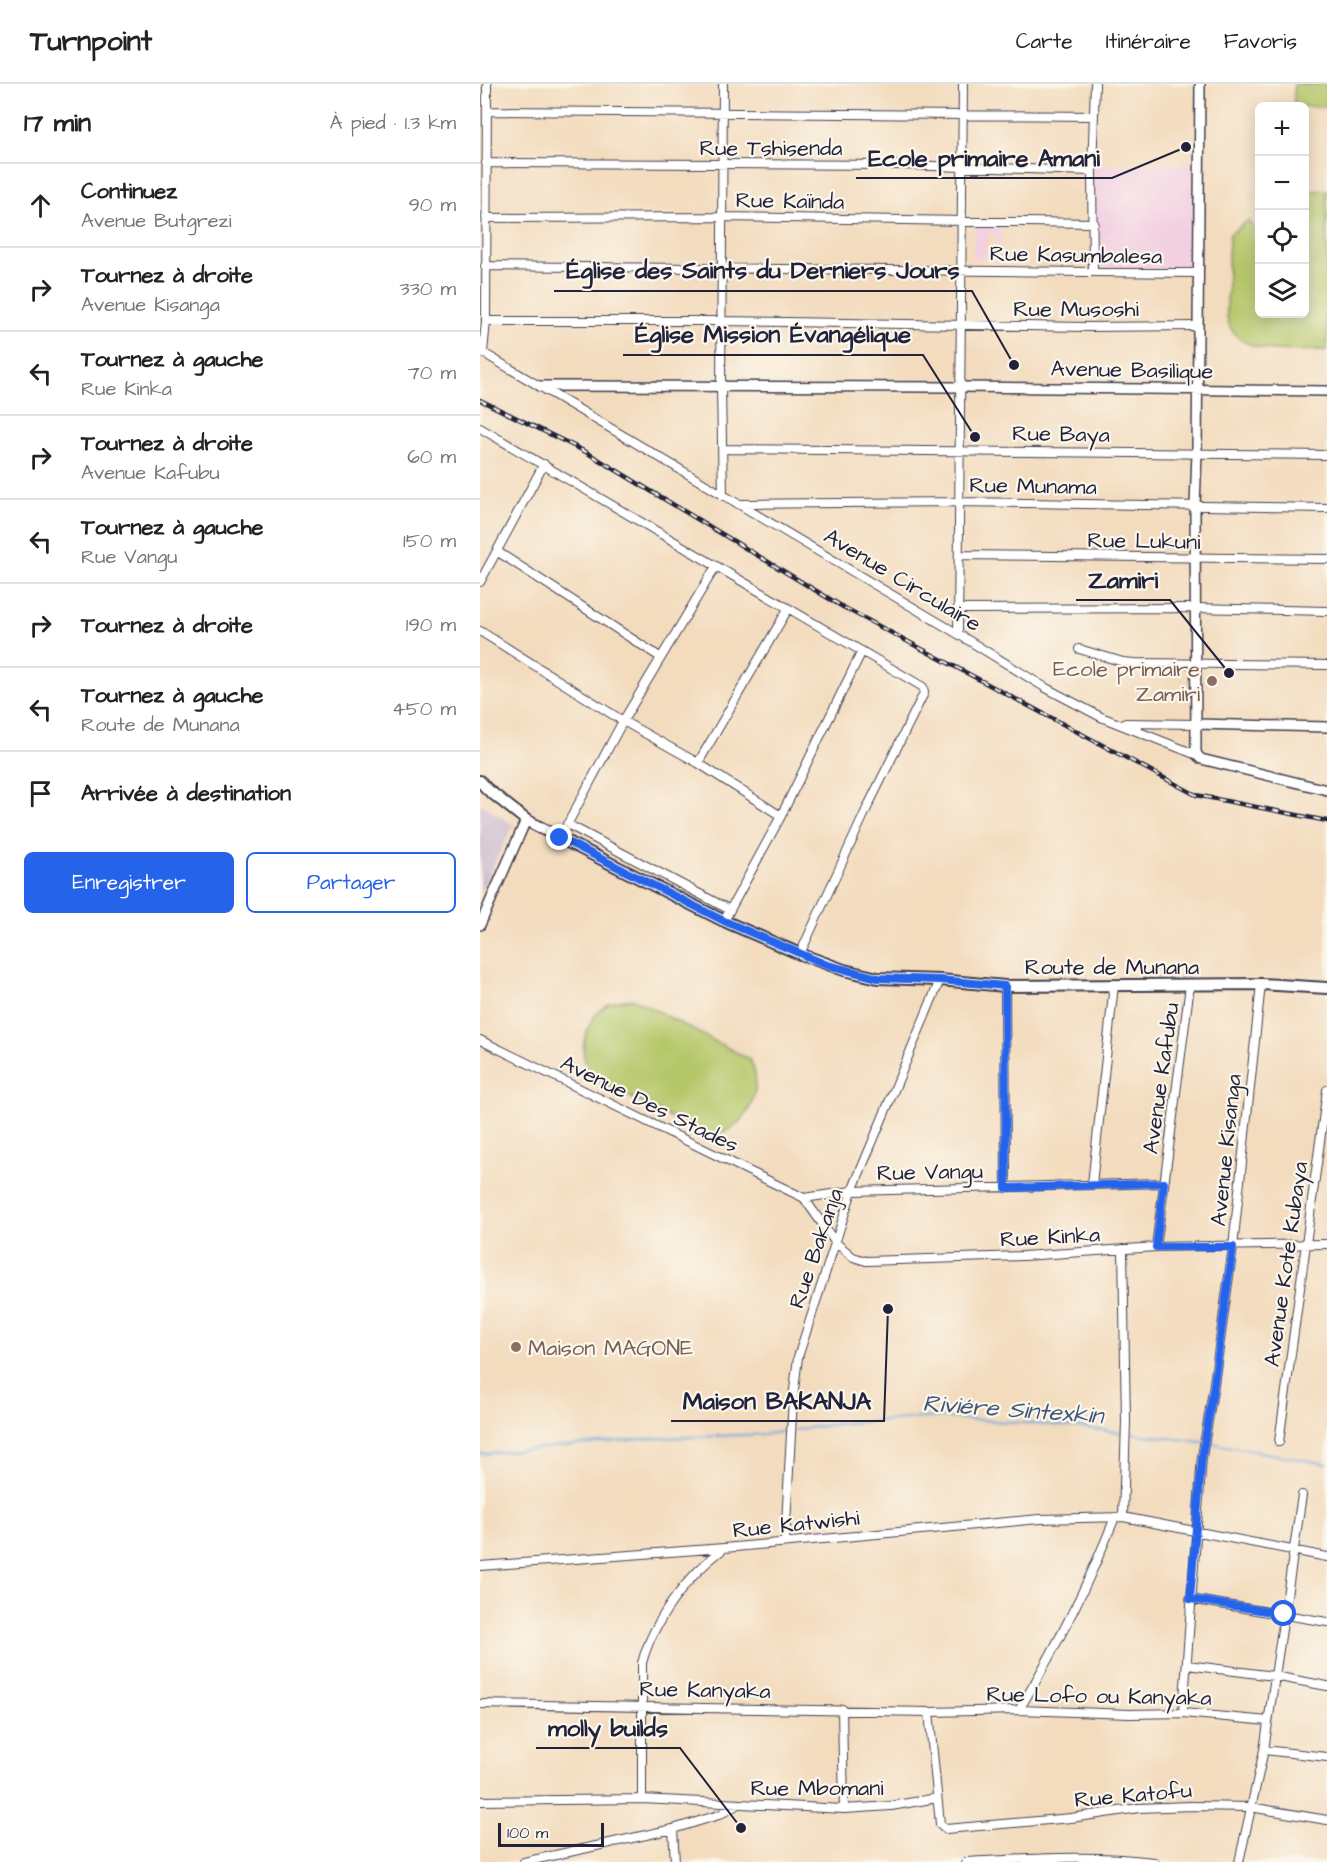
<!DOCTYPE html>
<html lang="fr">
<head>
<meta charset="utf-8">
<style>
  :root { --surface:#fff; --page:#f2f2f2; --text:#222; --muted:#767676; --line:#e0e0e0; --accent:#2563eb }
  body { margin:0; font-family:"Architects Daughter",sans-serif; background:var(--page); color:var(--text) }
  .controls { position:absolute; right:18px; top:18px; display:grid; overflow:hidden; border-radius:9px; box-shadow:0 3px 15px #0003 }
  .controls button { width:54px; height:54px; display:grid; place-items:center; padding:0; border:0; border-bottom:2px solid var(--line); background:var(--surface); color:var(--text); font:30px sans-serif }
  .scale { position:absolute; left:18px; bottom:15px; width:106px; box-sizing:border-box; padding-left:6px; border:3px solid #22223b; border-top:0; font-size:16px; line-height:21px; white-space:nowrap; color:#22223b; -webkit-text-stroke:4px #fbf7ec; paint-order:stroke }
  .stop { position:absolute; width:18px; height:18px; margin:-14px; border:4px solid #2563eb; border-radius:50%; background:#fff }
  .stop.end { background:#2563eb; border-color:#fff; box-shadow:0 2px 6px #0008 }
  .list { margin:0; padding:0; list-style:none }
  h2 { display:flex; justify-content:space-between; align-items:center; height:78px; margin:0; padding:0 24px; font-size:26px }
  h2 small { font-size:20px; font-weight:400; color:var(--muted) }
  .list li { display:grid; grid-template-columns:39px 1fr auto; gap:18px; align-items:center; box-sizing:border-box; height:84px; padding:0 24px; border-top:2px solid var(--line) }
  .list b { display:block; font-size:22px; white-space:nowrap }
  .list p { margin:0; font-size:20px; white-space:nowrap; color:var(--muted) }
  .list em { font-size:20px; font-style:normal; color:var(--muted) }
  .actions { display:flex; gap:12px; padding:18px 24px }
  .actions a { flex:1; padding:14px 0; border:2px solid var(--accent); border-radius:9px; text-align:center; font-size:21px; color:var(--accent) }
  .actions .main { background:var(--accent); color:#fff }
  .icon { flex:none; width:33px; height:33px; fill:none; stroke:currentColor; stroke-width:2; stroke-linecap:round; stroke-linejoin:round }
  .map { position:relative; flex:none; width:847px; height:1778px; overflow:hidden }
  header { display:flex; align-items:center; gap:36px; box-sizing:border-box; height:84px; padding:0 30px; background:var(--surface); border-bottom:2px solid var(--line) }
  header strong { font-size:28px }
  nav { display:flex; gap:33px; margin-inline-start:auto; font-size:21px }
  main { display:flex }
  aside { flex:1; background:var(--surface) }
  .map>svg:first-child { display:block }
  .built { fill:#f2cfe1; fill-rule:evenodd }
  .industrial { fill:#cfbdcf }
  .green { fill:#b6c76a; stroke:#6c7452; stroke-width:1.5 }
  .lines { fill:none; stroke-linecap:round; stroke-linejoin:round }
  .stream { stroke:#68a6da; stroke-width:2 }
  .minor-casing { stroke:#413e4e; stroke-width:10 }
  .tertiary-casing { stroke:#413e4e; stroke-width:12 }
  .secondary-casing { stroke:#413e4e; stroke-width:14 }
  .minor { stroke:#fff; stroke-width:8 }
  .tertiary { stroke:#fff; stroke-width:9 }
  .secondary { stroke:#fff; stroke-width:10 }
  .rail-casing { stroke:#22223b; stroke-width:4.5 }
  .rail { stroke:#fbf7ec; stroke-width:2; stroke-dasharray:7; stroke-linecap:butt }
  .route { stroke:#2563eb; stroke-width:8 }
  .education-dot { fill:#8d6e63; stroke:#fbf7ec; stroke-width:2 }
  .labels { text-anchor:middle; stroke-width:4.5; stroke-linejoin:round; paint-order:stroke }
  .street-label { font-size:22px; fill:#22223b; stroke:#fbf7ec }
  .education-label { font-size:22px; fill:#785e54; stroke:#fbf7ec; text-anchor:end }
  .water-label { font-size:24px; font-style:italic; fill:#3e577b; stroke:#fbf7ec }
  .leader { fill:none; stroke:#22223b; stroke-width:2 }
  .callout-dot { fill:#22223b; stroke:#fbf7ec; stroke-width:2 }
  .callout-label { font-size:24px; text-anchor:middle; font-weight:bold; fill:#22223b; stroke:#fbf7ec; stroke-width:4.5; stroke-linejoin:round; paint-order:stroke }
</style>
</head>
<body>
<header>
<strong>Turnpoint</strong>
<nav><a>Carte</a><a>Itinéraire</a><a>Favoris</a></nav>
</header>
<main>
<aside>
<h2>17 min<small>À pied · 1.3 km</small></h2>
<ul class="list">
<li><svg class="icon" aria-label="ahead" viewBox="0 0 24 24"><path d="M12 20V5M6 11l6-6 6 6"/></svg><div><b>Continuez</b><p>Avenue Butgrezi</p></div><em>90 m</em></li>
<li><svg class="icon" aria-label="right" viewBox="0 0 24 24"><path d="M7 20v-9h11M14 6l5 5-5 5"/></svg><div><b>Tournez à droite</b><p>Avenue Kisanga</p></div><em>330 m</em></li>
<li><svg class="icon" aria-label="left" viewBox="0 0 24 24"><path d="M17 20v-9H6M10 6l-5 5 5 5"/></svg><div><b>Tournez à gauche</b><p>Rue Kinka</p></div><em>70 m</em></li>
<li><svg class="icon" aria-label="right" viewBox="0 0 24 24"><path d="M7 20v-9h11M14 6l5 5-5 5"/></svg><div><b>Tournez à droite</b><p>Avenue Kafubu</p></div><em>60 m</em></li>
<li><svg class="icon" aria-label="left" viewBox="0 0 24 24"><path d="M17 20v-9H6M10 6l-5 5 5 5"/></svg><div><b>Tournez à gauche</b><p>Rue Vangu</p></div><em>150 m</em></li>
<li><svg class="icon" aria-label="right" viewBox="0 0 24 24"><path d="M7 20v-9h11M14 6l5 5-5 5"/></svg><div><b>Tournez à droite</b></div><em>190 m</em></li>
<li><svg class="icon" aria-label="left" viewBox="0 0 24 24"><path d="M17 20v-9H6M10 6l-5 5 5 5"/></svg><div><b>Tournez à gauche</b><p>Route de Munana</p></div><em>450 m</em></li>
<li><svg class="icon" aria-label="arrive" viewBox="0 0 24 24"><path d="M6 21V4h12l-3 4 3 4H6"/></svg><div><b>Arrivée à destination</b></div></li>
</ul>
<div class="actions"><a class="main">Enregistrer</a><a>Partager</a></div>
</aside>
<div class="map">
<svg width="847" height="1778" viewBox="0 0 847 1778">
  <rect width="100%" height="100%" fill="#fbf7ec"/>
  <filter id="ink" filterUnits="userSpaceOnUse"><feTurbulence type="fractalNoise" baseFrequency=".0167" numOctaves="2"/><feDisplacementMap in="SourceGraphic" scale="12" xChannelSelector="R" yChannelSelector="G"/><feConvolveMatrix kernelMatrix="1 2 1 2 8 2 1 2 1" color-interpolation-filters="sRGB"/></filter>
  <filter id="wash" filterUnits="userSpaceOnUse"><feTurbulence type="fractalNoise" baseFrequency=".008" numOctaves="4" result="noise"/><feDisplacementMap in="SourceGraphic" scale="24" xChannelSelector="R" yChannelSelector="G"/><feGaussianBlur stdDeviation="1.35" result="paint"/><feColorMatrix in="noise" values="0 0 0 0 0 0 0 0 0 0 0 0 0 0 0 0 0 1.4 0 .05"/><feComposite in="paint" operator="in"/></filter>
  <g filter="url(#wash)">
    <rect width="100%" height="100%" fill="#f3dbbd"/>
    <path class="built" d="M 718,80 L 716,186 L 615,184 L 612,87 L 616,81 Z
      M 494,139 L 521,140 L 519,185 L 493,185 ZM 507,150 L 514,150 L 514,153 L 516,153 L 516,184 L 494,184 L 495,175 L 507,175 L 505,172 Z"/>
    <path class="industrial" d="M 0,719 L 33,741 L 0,809 Z"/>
    <path class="green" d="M 814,0 L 847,0 L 847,23 L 814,22 Z
      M 847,106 L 847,266 C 816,266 754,275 747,233 C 746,224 747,214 748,205 C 748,187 747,168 750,150 L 768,137 L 776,146 L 779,146 L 780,230 L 824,230 L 825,107 Z
      M 154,915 L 269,975 C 282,994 274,1027 256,1041 C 247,1049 235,1050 224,1051 L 125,1000 C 118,995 112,991 108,984 C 97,964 108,933 127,921 C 135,916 145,916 154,915 Z"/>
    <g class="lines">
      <path class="stream" d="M 314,1346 L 365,1339 L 458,1333 L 598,1343 L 643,1349
        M 648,1349 L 730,1359 L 847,1380
        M 0,1370 L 164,1355 L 286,1350 L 308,1347"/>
    </g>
  </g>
  <g filter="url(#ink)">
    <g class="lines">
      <g class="minor-casing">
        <path id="minor" d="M 7,27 L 614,32
          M 6,79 L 422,81 L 612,87
          M 6,134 L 242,133 L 614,139
          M 5,182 L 719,189
          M 613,188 L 612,87 L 615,0
          M 6,237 L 243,237 L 606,243 L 718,242
          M 0,267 L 478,550 L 566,604 L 621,633 L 717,671
          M 3,268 L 6,237 L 7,0
          M 0,344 L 443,603 L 444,609 L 388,722 L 320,870
          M 242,365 L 847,371
          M 243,412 L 241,303 L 243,0
          M 258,420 L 479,418 L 847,424
          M 18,468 L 180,573
          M 480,471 L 847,475
          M 0,498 L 64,380
          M 479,525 L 716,524 L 847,527
          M 0,547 L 143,637 L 218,679 L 301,732
          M 478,550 L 483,0
          M 599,565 L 643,578 L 654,579 L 847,581
          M 646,639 L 716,640
          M 218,679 L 308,525
          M 87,740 L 250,826
          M 80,754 L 143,637 L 236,482
          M 244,837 L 301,732 L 382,567
          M 525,902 L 526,1104
          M 0,956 L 324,1114 L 355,1158 L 373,1173 L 386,1177 L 543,1172 L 676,1163 L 847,1160
          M 612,1100 L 634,901
          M 324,1114 L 372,1107 L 684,1099
          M 676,1163 L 710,901
          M 799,1358 L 847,1006
          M 643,1433 L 646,1337 L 643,1165
          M 305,1458 L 313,1314 L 318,1273 L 372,1107 L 460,896
          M 0,1482 L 244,1464 L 560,1435 L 643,1433 L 847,1473
          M 710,1515 L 847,1538
          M 707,1581 L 794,1592 L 847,1602
          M 0,1620 L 449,1628 L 539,1626 L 650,1630 L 703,1629 L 788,1637
          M 362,1625 L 364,1725
          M 539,1626 C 577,1562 608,1502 635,1433
          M 449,1628 L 460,1740 L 466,1745 L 591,1734 L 659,1724 L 711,1722 L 770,1723 L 847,1736
          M 703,1629 L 722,1373 L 733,1307 L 753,1163 L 781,900
          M 784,1666 L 847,1673
          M 162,1715 L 162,1579 C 173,1537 208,1491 242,1466
          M 0,1717 L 162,1715 L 364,1725 L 411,1722 L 457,1714
          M 193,1745 L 195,1778
          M 44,1778 L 193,1745 L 239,1731 L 255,1722
          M 486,1778 C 551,1775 609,1770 674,1778
          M 759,1778 L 784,1666 L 822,1411"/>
      </g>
      <g class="tertiary-casing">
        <path id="tertiary" d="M 720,0 L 717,369 L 715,422 L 716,667 L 717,671 L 721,675 L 847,706
          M 60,302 L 481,303 L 847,307
          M 716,640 L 847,643
          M 0,841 L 46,736"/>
      </g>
      <g class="secondary-casing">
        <path id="secondary" d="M 0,697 L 7,705 L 46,736 L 80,754 L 244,837 L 320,870 L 364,886 L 398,894 L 460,896 L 525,902 L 781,900 L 847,904"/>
      </g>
      <use href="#minor" class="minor"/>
      <use href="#tertiary" class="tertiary"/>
      <use href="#secondary" class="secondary"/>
      <g class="rail-casing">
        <path id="rail" d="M 0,316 L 106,368 L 363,523 L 716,711 L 847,737"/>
      </g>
      <use href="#rail" class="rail"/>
    </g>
  </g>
  <g class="lines" filter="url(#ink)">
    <path class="route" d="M 80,754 L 244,837 L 347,881 L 398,894 L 460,896 L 525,902 L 526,1104 L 684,1099 L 676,1163 L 753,1163 L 733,1307 L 722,1373 L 710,1515 L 804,1530"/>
  </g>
  <g class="education-dot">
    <circle cx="732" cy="597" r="6"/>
    <circle cx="36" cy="1263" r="6"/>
  </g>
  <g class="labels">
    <g class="street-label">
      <text x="291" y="71">Rue Tshisenda</text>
      <text transform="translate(310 116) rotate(1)" y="8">Rue Kaïnda</text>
      <text transform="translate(596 170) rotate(1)" y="8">Rue Kasumbalesa</text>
      <text x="596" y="232">Rue Musoshi</text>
      <text transform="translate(652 285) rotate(1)" y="8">Avenue Basilique</text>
      <text transform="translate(581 349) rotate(1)" y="8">Rue Baya</text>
      <text transform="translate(553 401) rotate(1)" y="8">Rue Munama</text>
      <text transform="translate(664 456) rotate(1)" y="8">Rue Lukuni</text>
      <text transform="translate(423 495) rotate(31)" y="8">Avenue Circulaire</text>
      <text x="632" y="890">Route de Munana</text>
      <text transform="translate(680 994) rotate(-82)" y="8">Avenue Kafubu</text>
      <text transform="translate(170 1019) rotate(26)" y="8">Avenue Des Stades</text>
      <text transform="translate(745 1066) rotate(-84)" y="8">Avenue Kisanga</text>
      <text transform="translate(450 1087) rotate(-1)" y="8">Rue Vangu</text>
      <text transform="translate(570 1152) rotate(-3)" y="8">Rue Kinka</text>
      <text transform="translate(335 1164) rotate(-71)" y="8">Rue Bakanja</text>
      <text transform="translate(805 1180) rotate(-82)" y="8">Avenue Kote Kubaya</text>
      <text transform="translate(316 1439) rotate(-6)" y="8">Rue Katwishi</text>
      <text transform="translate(225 1605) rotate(1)" y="8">Rue Kanyaka</text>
      <text transform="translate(619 1611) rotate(1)" y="8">Rue Lofo ou Kanyaka</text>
      <text x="337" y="1711">Rue Mbomani</text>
      <text transform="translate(653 1710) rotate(-5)" y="8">Rue Katofu</text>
    </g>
    <g class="education-label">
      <text x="720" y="592">Ecole primaire<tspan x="720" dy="25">Zamiri</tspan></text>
      <text x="48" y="1271" text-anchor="start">Maison MAGONE</text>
    </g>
    <g class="water-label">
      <text transform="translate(533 1325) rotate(4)" y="8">Riviére Sintexkin</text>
    </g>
  </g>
  <path class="leader" d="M706 63L632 94H376M534 281L492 207H74M495 353L443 271H143M749 589L690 516H596M408 1225L404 1337H191M261 1744L200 1664H56"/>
  <g class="callout-dot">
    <circle cx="706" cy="63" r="6"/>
    <circle cx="534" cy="281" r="6"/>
    <circle cx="495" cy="353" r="6"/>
    <circle cx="749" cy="589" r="6"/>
    <circle cx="408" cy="1225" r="6"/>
    <circle cx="261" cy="1744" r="6"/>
  </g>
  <g class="callout-label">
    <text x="504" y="82">Ecole primaire Amani</text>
    <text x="283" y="194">Église des Saints du Derniers Jours</text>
    <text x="293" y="258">Église Mission Évangélique</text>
    <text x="643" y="504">Zamiri</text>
    <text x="297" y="1325">Maison BAKANJA</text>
    <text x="128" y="1652">molly builds</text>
  </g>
</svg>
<div class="controls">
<button>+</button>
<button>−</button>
<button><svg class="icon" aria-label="locate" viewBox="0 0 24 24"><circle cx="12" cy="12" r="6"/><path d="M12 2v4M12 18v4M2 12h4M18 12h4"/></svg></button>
<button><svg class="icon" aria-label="layers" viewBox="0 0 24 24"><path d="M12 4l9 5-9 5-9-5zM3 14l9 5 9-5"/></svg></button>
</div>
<div class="scale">100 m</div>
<div class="stop" style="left:804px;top:1530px"></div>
<div class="stop end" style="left:80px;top:754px"></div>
</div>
</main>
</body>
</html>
